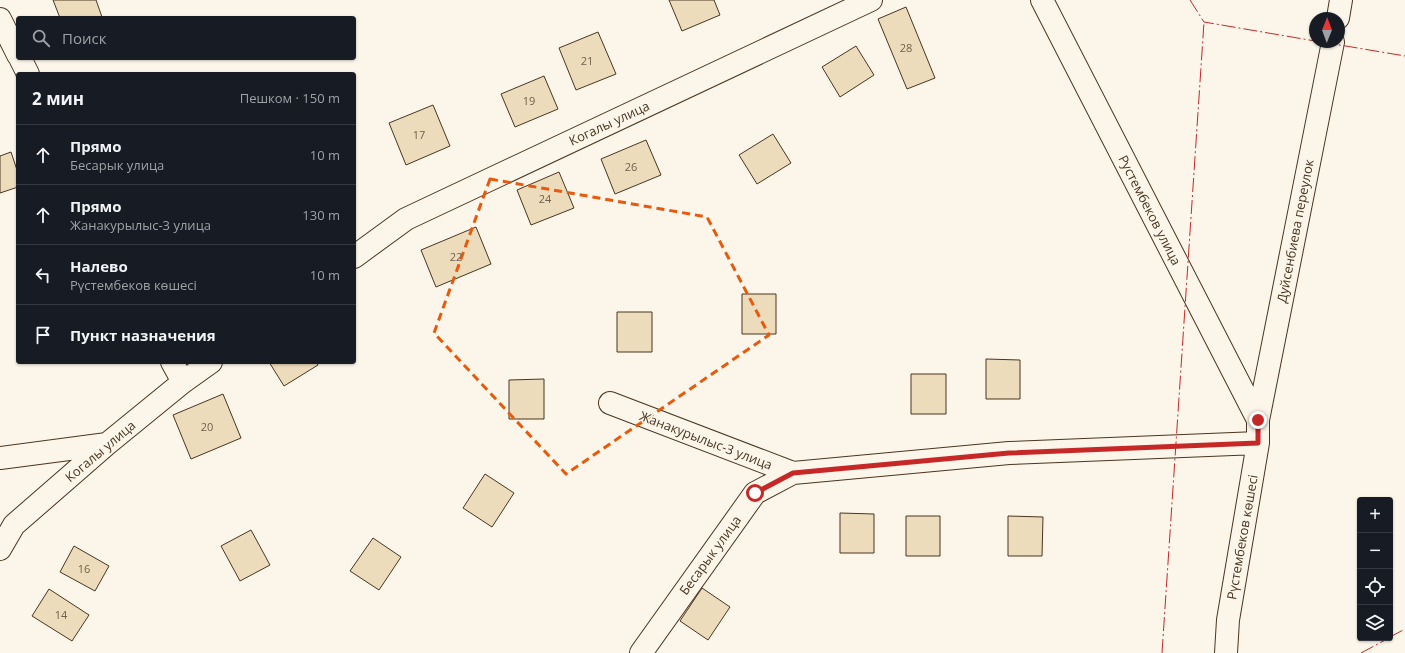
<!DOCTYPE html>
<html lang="ru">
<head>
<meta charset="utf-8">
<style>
  :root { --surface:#171b24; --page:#242831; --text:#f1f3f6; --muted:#9ea1a6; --line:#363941 }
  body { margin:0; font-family:"Open Sans",sans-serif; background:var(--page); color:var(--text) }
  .controls { position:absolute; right:12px; bottom:12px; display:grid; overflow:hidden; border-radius:4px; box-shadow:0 1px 3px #0004 }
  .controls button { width:36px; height:36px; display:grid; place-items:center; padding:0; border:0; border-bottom:1px solid var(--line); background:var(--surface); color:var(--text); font:20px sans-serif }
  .compass { position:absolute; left:1309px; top:12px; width:36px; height:36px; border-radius:50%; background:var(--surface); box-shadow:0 1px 3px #0004; rotate:1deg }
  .stop { position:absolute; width:12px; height:12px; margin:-9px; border:3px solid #c62828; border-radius:50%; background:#fff }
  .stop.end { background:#c62828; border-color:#fff; box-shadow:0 1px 4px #0008 }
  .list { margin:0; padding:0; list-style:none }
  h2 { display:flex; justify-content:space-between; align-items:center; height:52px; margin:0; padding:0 16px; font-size:17px }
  h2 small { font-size:13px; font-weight:400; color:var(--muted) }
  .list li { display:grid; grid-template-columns:26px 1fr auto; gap:12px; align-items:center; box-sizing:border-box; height:60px; padding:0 16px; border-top:1px solid var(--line) }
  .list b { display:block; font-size:15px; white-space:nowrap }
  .list p { margin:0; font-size:13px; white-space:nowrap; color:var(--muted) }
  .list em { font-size:13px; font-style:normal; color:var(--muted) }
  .icon { flex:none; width:22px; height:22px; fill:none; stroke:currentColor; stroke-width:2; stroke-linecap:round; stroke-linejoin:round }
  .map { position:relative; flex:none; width:1405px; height:653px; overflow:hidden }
  .search { position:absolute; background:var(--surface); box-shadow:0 1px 3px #0004; left:16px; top:16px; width:340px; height:44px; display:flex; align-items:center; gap:10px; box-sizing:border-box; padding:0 14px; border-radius:4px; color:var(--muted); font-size:15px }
  .panel { position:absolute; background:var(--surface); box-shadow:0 1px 3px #0004; left:16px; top:72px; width:340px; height:292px; border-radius:4px }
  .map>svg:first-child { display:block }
  .building { fill:#ecdcbc; stroke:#4a3520 }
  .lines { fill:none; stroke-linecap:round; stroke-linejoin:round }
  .street-casing { stroke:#4a3520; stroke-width:24 }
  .street { stroke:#fbf6e9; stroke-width:22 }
  .power { stroke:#c62828; stroke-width:1; stroke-dasharray:14 3 2 3; stroke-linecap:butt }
  .route { stroke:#c62828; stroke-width:5 }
  .marked { fill:none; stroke:#e8590c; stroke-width:3; stroke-dasharray:8 5; stroke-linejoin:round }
  .labels { text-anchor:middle; stroke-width:3; stroke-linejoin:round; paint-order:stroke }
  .number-label { font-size:11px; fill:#725f47 }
  .street-label { font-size:13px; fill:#4a3520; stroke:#fbf6e9 }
</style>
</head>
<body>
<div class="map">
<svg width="1405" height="653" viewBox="0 0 1405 653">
  <rect width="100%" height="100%" fill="#fbf6e9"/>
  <path class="building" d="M 53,0 L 96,0 L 102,17 L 60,18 Z
    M 669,0 L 714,0 L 720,15 L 682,31 Z
    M 906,7 L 935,78 L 907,89 L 878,19 Z
    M 598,32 L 616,74 L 576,90 L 559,48 Z
    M 856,46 L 874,75 L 840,97 L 822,67 Z
    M 544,76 L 558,109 L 515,127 L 501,94 Z
    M 433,105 L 450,146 L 406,165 L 389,123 Z
    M 773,134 L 791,163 L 757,184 L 739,155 Z
    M 646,140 L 661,175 L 615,194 L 601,159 Z
    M 11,152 L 18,173 L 18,187 L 0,193 L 0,156 Z
    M 559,172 L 574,208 L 531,225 L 517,190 Z
    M 476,227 L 491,264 L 436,287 L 421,250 Z
    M 742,294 L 776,294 L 776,334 L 742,334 Z
    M 617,312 L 652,312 L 652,352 L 617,352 Z
    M 986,359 L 1020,360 L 1020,399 L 986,399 Z
    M 269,362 L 316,362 L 318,365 L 284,386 Z
    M 911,374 L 946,374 L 946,414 L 911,414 Z
    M 544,379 L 544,419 L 509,419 L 509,380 Z
    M 223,394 L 241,438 L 191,459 L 173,415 Z
    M 485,474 L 514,493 L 492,527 L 463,508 Z
    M 840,513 L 874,514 L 874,553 L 840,553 Z
    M 906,516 L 940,516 L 940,556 L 906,556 Z
    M 1008,516 L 1043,517 L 1042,556 L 1008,556 Z
    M 251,530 L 270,565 L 240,581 L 221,546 Z
    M 373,538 L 401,557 L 379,590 L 350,571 Z
    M 74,546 L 109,566 L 95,591 L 60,572 Z
    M 702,588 L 730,607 L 708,640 L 680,621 Z
    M 49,589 L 89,615 L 72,641 L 32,616 Z"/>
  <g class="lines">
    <g class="street-casing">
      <path id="street" d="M 1042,0 L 1258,420
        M 1338,18 L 1341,0
        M 0,19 L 18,55
        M 20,58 L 28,74
        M 354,257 L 406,219 L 871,0
        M 172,362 L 183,382
        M 610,403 L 793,473 L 1009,453 L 1258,443
        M 0,458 L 107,444
        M 0,549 L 14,525 L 107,444 L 183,382 L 211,362
        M 641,653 L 755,493 L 793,473
        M 1226,653 L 1228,620 L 1258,443 L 1258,420 L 1333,42"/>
    </g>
    <use href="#street" class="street"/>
    <path class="power" d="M 1190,0 L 1204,22 L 1315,41
      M 1322,42 L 1405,56
      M 1390,637 L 1405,629
      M 1162,653 L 1204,22
      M 1361,653 L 1389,638"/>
  </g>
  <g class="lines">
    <path class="route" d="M 755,493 L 793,473 L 1009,453 L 1258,443 L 1258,420"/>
  </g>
  <path class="marked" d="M 490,179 L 707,217 L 769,335 L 566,474 L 434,333 Z"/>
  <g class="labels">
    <g class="number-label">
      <text x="906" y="52">28</text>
      <text x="587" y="65">21</text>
      <text x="529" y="105">19</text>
      <text x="419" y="139">17</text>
      <text x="631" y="171">26</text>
      <text x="545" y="203">24</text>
      <text x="456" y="261">22</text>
      <text x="207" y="431">20</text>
      <text x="84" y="573">16</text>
      <text x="61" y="619">14</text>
    </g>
    <g class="street-label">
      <text transform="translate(609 123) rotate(-25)" y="5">Когалы улица</text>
      <text transform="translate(1150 210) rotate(63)" y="5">Рустембеков улица</text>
      <text transform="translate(1295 231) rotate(-79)" y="5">Дуйсенбиева переулок</text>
      <text transform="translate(706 440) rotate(21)" y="5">Жанакурылыс-3 улица</text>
      <text transform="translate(100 451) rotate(-40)" y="5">Когалы улица</text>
      <text transform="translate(1242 537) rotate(-80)" y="5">Рүстембеков көшесі</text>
      <text transform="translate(710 555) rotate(-54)" y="5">Бесарык улица</text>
    </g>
  </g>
</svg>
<div class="controls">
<button>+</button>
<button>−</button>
<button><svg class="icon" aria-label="locate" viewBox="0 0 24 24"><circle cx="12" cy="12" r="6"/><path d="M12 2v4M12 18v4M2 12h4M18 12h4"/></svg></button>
<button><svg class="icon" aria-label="layers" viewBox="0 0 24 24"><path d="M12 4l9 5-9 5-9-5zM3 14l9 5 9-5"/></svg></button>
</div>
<svg class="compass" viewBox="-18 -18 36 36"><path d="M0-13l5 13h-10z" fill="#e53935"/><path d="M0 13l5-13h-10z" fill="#9ea1a6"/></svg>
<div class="stop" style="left:755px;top:493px"></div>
<div class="stop end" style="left:1258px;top:420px"></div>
<div class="search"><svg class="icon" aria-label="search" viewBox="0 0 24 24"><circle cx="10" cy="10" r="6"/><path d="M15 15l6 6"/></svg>Поиск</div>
<section class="panel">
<h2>2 мин<small>Пешком · 150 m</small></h2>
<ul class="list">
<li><svg class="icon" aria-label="ahead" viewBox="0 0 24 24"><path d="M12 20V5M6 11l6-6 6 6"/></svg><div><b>Прямо</b><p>Бесарык улица</p></div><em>10 m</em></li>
<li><svg class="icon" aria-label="ahead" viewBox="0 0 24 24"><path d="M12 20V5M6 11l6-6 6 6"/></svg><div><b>Прямо</b><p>Жанакурылыс-3 улица</p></div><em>130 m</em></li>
<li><svg class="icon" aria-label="left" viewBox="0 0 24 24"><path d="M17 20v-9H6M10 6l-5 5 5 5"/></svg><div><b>Налево</b><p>Рүстембеков көшесі</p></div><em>10 m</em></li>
<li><svg class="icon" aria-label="arrive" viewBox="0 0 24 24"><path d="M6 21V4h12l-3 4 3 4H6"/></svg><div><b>Пункт назначения</b></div></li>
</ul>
</section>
</div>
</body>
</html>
